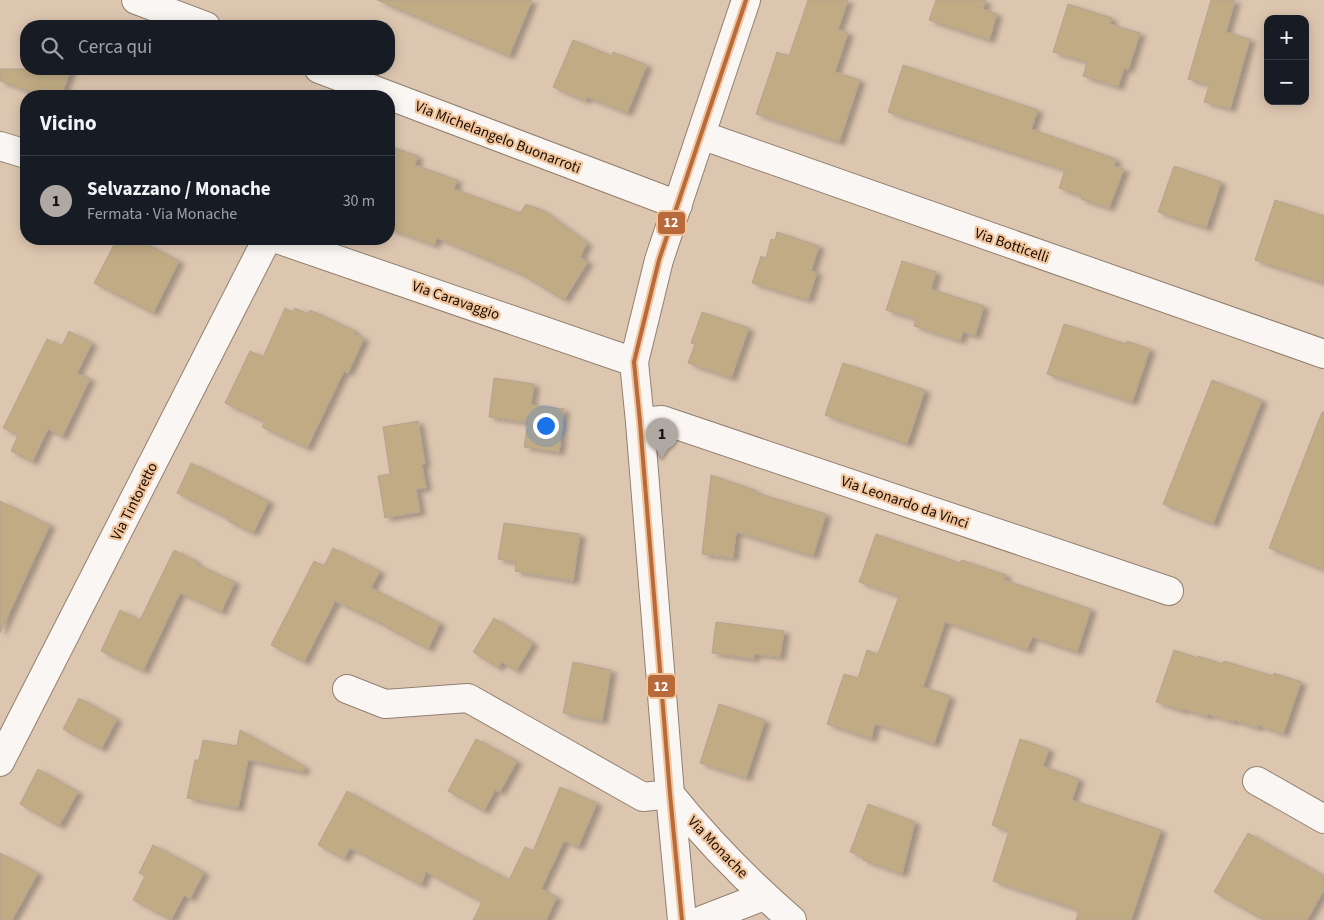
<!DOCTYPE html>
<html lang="it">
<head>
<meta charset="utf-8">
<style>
  :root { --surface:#171b24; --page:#242831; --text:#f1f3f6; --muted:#9ea1a6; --line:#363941; --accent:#afa8a3 }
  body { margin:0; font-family:"Source Sans 3",sans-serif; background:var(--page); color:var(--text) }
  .controls { position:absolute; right:15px; top:15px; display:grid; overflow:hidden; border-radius:10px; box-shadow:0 2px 12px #0003 }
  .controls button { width:45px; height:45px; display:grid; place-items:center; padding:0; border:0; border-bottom:1px solid var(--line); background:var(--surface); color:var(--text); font:25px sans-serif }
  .you { position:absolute; left:545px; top:425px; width:18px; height:18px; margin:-12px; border:4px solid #fff; border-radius:50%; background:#1a73e8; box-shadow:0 0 0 8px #1a73e833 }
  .badge { display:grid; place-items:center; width:32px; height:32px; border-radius:50%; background:var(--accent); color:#111; font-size:16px; font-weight:700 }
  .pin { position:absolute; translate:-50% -41px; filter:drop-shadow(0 1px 2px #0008) }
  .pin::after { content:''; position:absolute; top:26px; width:18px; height:15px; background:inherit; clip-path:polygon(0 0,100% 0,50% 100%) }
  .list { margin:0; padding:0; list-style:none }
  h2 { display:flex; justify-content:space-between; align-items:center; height:65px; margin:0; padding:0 20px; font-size:21px }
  h2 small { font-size:16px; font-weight:400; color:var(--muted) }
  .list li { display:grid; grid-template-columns:32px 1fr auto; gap:15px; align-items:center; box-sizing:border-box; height:90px; padding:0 20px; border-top:1px solid var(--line) }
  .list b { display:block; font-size:19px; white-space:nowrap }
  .list p { margin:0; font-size:16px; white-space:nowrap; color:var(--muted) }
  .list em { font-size:16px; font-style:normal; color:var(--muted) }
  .icon { flex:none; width:28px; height:28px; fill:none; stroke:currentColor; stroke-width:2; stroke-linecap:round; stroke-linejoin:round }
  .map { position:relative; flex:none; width:1324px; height:920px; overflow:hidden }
  .search { position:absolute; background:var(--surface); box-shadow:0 2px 12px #0003; left:20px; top:20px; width:375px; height:55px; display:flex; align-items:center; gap:12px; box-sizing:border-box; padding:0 18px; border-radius:20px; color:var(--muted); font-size:19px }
  .panel { position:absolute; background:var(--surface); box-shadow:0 2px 12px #0003; left:20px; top:90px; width:375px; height:155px; border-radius:20px }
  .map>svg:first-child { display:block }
  .building { fill:#c0ab85; stroke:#b3a491; filter:url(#shadow) }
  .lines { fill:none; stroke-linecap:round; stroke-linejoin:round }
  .street-casing { stroke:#91806f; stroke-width:30 }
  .street { stroke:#faf6f3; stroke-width:28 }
  .bus-1-casing { stroke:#f0c59d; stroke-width:8 }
  .bus-1 { stroke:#b86a3a; stroke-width:4 }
  .labels { text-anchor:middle; stroke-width:4.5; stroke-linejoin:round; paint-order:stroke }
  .street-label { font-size:15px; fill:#1b0c01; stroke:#f0c59d }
  .line-badge { stroke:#f0c59d; stroke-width:2 }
  .badge-label { font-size:14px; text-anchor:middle; font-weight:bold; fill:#fff }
</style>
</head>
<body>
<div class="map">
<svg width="1324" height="920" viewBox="0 0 1324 920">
  <defs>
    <filter id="shadow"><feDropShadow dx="5.5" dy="3" stdDeviation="2.5" flood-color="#0004"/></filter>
  </defs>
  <rect width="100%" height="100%" fill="#ddc6b0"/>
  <path class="building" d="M 377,0 L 532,0 L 509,56 Z
    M 808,0 L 848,0 L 838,29 L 848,33 L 835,72 L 860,80 L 839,142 L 756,114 L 777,52 L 789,56 Z
    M 936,0 L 986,0 L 983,9 L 997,14 L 989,40 L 929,20 Z
    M 1211,0 L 1235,0 L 1226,32 L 1250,39 L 1230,109 L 1204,102 L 1209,85 L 1188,79 Z
    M 1068,4 L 1112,18 L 1110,24 L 1140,33 L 1128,70 L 1124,68 L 1118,87 L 1083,76 L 1087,62 L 1053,52 Z
    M 573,40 L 612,56 L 613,52 L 647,65 L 627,113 L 587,97 L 585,101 L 553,87 Z
    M 903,65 L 1038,110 L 1031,129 L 1116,159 L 1114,166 L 1124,169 L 1109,208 L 1081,199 L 1082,196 L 1059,188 L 1065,170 L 888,112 Z
    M 0,69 L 71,69 L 61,96 L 42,96 L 0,81 Z
    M 389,146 L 418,156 L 415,165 L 457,180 L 454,189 L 520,213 L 526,204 L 542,210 L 587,243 L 580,257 L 588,262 L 564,300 L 521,274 L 437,238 L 434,245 L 389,229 Z
    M 1174,166 L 1221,182 L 1206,228 L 1158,212 Z
    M 1275,200 L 1324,216 L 1324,283 L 1255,260 Z
    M 777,232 L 819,246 L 811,271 L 817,272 L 808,300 L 752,283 L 761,256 L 766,258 L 771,239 L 775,240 Z
    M 117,239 L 136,239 L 179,261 L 153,313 L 94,283 Z
    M 902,261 L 936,272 L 931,289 L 984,306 L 975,336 L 963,332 L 960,341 L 914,326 L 916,319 L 886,310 Z
    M 285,308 L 293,312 L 295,308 L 308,314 L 310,310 L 355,331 L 354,334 L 364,338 L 348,373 L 344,371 L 307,448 L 262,427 L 265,422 L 225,403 L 250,351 L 263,357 Z
    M 702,312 L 749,328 L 731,378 L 688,363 L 695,344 L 691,343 Z
    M 1064,324 L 1126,344 L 1127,341 L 1150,349 L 1132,402 L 1047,374 Z
    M 69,331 L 92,343 L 77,373 L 90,379 L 62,437 L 48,429 L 32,462 L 11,451 L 18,435 L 3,428 L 47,339 L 62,346 Z
    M 843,363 L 925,390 L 907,444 L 825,415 Z
    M 494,378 L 534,384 L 531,405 L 564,409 L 559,452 L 524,447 L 528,422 L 489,417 Z
    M 1212,380 L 1262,400 L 1213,524 L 1163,504 Z
    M 1322,412 L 1324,412 L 1324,570 L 1269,548 Z
    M 418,421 L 425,464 L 422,465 L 426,488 L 416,489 L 420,512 L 385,518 L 378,476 L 390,474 L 383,427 Z
    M 191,463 L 269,501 L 253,533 L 228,521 L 229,519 L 177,493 Z
    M 711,475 L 755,490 L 754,492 L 826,514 L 813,556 L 736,532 L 733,558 L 702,554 Z
    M 0,501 L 50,525 L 0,633 Z
    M 504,523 L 580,534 L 573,581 L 515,571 L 516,562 L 498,559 Z
    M 876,534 L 960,563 L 962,560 L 1006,575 L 1004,580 L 1091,609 L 1077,652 L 1032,637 L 1027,650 L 945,622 L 923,687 L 950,696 L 934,744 L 875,724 L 871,739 L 827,724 L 844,674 L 858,678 L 867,650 L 878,654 L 899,596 L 859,582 Z
    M 333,548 L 380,571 L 371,588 L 440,623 L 428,649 L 388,628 L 388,627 L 335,601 L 304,662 L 271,645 L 314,561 L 324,566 Z
    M 174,550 L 196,561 L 196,564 L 235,582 L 221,612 L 180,593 L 143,671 L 101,651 L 120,610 L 140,620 Z
    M 494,618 L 533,643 L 516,671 L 502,662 L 498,668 L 473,652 Z
    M 716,622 L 784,631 L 780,657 L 754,654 L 754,659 L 712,653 Z
    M 1174,650 L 1198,658 L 1198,656 L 1223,664 L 1224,661 L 1273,676 L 1274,673 L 1301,682 L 1283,734 L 1258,725 L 1257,728 L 1234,720 L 1233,722 L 1208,714 L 1207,717 L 1184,709 L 1183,711 L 1156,702 Z
    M 573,662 L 611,670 L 602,721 L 563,713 Z
    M 79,698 L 117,719 L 101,749 L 63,729 Z
    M 719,704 L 765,720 L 746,778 L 700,763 Z
    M 240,730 L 305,767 L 303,772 L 248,760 L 238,808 L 187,798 L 195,760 L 199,760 L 203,740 L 237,746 Z
    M 476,739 L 517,761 L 500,792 L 495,790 L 484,811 L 448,791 Z
    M 1020,739 L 1049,749 L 1043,766 L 1079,779 L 1072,800 L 1161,830 L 1131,920 L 1076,920 L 1079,910 L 993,881 L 1009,831 L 992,825 Z
    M 38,769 L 78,792 L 59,826 L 20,804 Z
    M 560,787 L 597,803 L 578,847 L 564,841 L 541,889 L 557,897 L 546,920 L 473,920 L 482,902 L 426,872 L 421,885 L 350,848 L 344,859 L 318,845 L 347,791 L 441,844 L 509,880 L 525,847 L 533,851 Z
    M 868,804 L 915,822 L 902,874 L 863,860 L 864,857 L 850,852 Z
    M 1248,833 L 1324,876 L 1324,890 L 1307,920 L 1264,920 L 1214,892 Z
    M 153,845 L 204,872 L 190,899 L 184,895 L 171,920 L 133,900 L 145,876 L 139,873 Z
    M 0,853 L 38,873 L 12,920 L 0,920 Z"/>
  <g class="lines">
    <g class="street-casing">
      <path id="street" d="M 136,0 L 206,26
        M 319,69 L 678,205
        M 701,135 L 1324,354
        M 0,146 L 26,154
        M 277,239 L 634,362
        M 640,422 L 662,420 L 1169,591
        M 347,689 L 385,704 L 468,698 L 643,797 L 670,794
        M 0,762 L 267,239
        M 1257,781 L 1324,819
        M 670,794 C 707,840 748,882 792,920
        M 682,920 L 670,794 L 640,422 L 634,362 L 659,260 L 746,0
        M 702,920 L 764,896"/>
    </g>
    <use href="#street" class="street"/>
    <g class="bus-1-casing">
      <path id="bus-1" d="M 682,920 L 670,794 L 640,422 L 634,362 L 659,260 L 746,0"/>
    </g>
    <use href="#bus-1" class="bus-1"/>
  </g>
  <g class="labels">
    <g class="street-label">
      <text transform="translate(498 137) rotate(21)" y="5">Via Michelangelo Buonarroti</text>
      <text transform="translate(1012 245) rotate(19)" y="5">Via Botticelli</text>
      <text transform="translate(456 300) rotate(19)" y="5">Via Caravaggio</text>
      <text transform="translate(134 501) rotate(-63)" y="5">Via Tintoretto</text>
      <text transform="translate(905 502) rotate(19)" y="5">Via Leonardo da Vinci</text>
      <text transform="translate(718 847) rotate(46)" y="5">Via Monache</text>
    </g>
  </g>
  <g class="line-badge">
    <rect x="657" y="211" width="29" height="24" rx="5" fill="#b86a3a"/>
    <rect x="647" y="674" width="29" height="24" rx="5" fill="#b86a3a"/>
  </g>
  <g class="badge-label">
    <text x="671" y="227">12</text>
    <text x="661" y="691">12</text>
  </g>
</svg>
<div class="controls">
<button>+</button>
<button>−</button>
</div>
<div class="you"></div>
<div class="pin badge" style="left:662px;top:459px">1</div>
<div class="search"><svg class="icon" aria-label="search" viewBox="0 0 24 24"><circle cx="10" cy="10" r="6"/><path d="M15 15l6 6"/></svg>Cerca qui</div>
<section class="panel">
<h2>Vicino<small></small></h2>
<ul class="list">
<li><span class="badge">1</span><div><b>Selvazzano / Monache</b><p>Fermata · Via Monache</p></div><em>30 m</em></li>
</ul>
</section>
</div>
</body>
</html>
